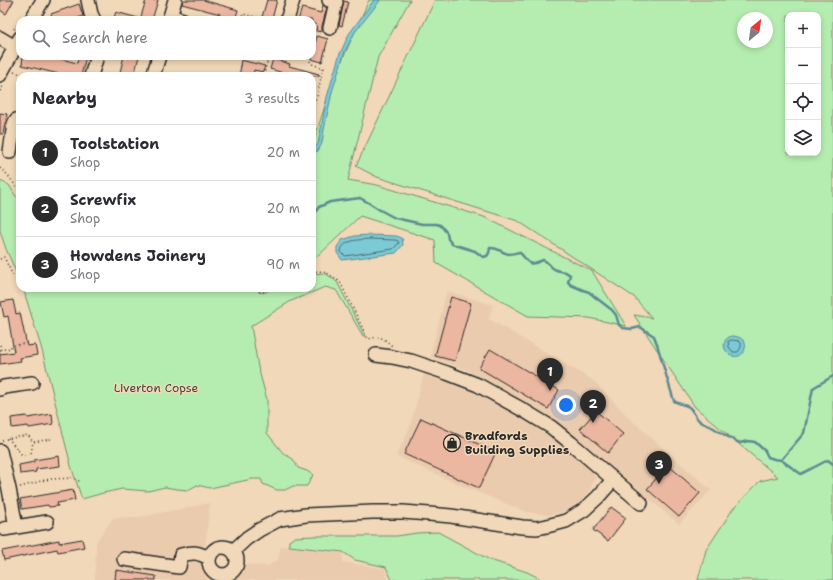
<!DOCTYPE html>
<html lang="en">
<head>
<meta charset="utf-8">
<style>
  :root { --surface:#fff; --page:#f2f2f3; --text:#2b2b33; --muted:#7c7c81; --line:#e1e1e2; --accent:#2b2b2b }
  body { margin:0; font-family:"Shantell Sans",sans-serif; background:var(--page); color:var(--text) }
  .controls { position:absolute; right:12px; top:12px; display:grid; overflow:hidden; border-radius:8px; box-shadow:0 2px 6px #0003 }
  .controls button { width:36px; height:36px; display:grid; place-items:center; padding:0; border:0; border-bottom:1px solid var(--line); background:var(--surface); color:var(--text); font:20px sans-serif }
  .compass { position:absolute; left:737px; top:12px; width:36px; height:36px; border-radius:50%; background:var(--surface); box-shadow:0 2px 6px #0003; rotate:29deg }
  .you { position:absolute; left:566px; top:405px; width:14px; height:14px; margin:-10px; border:3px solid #fff; border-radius:50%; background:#1a73e8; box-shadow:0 0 0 6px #1a73e833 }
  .badge { display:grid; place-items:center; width:26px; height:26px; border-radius:50%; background:var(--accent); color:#fff; font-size:13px; font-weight:700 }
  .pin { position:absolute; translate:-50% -33px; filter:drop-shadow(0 1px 2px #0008) }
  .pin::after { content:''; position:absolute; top:21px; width:14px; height:12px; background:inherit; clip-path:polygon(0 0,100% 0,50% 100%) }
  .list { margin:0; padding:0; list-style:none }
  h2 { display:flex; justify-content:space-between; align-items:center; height:52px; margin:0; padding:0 16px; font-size:17px }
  h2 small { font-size:13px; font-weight:400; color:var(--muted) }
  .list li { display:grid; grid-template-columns:26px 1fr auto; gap:12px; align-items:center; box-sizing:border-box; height:56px; padding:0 16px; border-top:1px solid var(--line) }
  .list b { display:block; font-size:15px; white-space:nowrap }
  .list p { margin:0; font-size:13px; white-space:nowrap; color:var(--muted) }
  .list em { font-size:13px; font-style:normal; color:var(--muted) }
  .icon { flex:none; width:22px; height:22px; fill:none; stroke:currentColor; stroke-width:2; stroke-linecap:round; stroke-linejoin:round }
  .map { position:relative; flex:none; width:833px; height:580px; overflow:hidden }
  .search { position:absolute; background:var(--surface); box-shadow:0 2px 6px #0003; left:16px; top:16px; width:300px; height:44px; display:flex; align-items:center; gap:10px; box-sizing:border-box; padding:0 14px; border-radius:12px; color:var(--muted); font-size:15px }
  .panel { position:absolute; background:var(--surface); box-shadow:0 2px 6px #0003; left:16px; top:72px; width:300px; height:220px; border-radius:12px }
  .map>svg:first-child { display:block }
  .built { fill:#ebcbae }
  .green { fill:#b5edb0; stroke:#708c6e; fill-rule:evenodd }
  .water { fill:#7bcad6; stroke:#5b8a92 }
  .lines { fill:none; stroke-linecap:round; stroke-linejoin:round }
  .shore { stroke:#4b6b6f; stroke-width:1 }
  .stream { stroke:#5b8a92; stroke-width:2.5 }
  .building { fill:#ecb7a0; stroke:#2b2b2b }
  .minor-casing { stroke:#2b2b2b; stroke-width:16 }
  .path { stroke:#2b2b2b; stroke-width:1.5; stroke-dasharray:1 3; stroke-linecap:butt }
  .minor { stroke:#f0d8b8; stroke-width:13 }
  .labels { text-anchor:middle; stroke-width:3; stroke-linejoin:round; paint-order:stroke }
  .park-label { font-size:12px; fill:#40483f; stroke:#f0d8b8 }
  .poi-label { font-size:12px; font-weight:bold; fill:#2b2b2b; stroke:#f0d8b8; text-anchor:start }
</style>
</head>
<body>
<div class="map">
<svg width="833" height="580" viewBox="0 0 833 580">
  <rect width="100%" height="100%" fill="#f0d8b8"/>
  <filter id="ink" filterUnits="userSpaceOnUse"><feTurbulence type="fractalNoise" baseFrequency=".025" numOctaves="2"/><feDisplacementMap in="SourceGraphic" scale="8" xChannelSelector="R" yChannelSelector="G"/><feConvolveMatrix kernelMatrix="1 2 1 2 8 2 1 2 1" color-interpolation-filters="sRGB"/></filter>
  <g filter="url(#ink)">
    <path class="built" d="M 447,291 L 493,305 L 489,319 L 594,381 L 630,419 L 711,490 L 679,524 L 569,431 L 551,418 L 531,405 L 492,383 L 462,368 L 431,357 L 432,349 Z
      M 424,373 L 458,385 L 492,401 L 530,423 L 557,441 L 580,460 L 595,474 L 595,479 L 588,494 L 576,506 L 562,513 L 546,515 L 527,512 L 467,488 L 396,456 L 410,427 Z
      M 210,503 L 203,565 L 206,575 L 209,580 L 95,580 L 96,542 L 113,518 L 140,517 Z
      M 281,546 L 343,553 L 343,562 L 386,569 L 388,580 L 230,580 L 234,578 L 241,571 L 244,564 L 267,566 L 278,560 Z"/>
    <path class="green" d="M 369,0 L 410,0 L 378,57 L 348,180 L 377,185 L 484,217 L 592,271 L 626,326 L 589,318 L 528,316 L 436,263 L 435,240 L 360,216 L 318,256 L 312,257 L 312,147 L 332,83 Z
      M 435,0 L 833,0 L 833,580 L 698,580 L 706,550 L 733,509 L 760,481 L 778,477 L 695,407 L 634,315 L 652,318 L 634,297 L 518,221 L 377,177 L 356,166 ZM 788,15 L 818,15 L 818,153 L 788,153 ZM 743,18 L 767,18 L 767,42 L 743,42 Z
      M 0,181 L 9,185 L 15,195 L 20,200 L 20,281 L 6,249 L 0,231 Z
      M 324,273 L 328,275 L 337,282 L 365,336 L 363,336 L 336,290 L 325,287 L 291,301 L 251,326 L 258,367 L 267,400 L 267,433 L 283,453 L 293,459 L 298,468 L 307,471 L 313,475 L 307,486 L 293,486 L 285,490 L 277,490 L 263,484 L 261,479 L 252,479 L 210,488 L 197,485 L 188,490 L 177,489 L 165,487 L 148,491 L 122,489 L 103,493 L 82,499 L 71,466 L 42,350 L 23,288 L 257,288 L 257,290 C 262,295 267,292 271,288 L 312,288 L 312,274 Z
      M 438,532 L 490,560 L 527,572 L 543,580 L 392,580 L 386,567 L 355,560 L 343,552 L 289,546 L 289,541 L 295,537 L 314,536 L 397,536 L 417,533 Z"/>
    <path class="water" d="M 374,0 L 380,0 L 379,2 L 355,32 L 345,51 L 332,92 L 324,130 L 322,143 L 318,151 L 312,152 L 312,146 L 316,146 L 318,144 L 327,97 L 334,73 L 339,56 L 349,34 Z
      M 369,235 L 396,236 L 402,238 L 403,245 L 396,253 L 342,260 L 337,253 L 337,247 L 342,240 L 355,236 Z
      M 731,336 C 740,336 749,341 744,351 C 735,367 713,344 731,336 Z"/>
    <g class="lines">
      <path class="shore" d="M 370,239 L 395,240 L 398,241 L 399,243 L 393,249 L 345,256 L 341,252 C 342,239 360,240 370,239 Z
        M 732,340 L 739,341 L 741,343 L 741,347 L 738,352 L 733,352 L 729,347 L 728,342 Z"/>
      <path class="stream" d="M 312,216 L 319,207 L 330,202 L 360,198 L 369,203 L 380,210 L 395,218 L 422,224 L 436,224 L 440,225 L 442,227 L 447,233 L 448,239 L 452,244 L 475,251 L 483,257 L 487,256 L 489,253 L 490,248 C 499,247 501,253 509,254 C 512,254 515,253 519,252 C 530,261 525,268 543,260 C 549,262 549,266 554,269 C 560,273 564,269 570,275 L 568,282 L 571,285 L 583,290 L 589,292 L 595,297 L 612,310 L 616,315 L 619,325 L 623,328 L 632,329 L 640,327 L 654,336 L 657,344 L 663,365 L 674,401 C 679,404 686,405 689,407 C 694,411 695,418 701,422 C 704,424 709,425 712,427 C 722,433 730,439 740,443 L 748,441 L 755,442 L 765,451 L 768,457 L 774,459 L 781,460 L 801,474 L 828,460 L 833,464
        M 781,460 L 804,433 L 813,388 L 833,376"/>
    </g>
    <path class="building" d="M 0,0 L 14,0 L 6,14 L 0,10 Z
      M 146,0 L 158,0 L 152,20 L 140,20 Z
      M 183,0 L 203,0 L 238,10 L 235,20 L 228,20 L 219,17 L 220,14 L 182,4 Z
      M 267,0 L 277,0 L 272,19 L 262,17 Z
      M 344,1 L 348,2 L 342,26 L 339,25 Z
      M 79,4 L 83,16 L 73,20 L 53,20 L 51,14 Z
      M 323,5 L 327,8 L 322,26 L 322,32 L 316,31 L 317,25 L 312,23 L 312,20 L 298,20 L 302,8 L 321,13 Z
      M 116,12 L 138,18 L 138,20 L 113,20 Z
      M 317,36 L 328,39 L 322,62 L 311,59 Z
      M 23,56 L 35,56 L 49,60 L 50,56 L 77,63 L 79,56 L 86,56 L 81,76 L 67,76 L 22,65 Z
      M 124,56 L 139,56 L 134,76 L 119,76 Z
      M 273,59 L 290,64 L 289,66 L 319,74 L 319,76 L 287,76 L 287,74 L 270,69 Z
      M 241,60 L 265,66 L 263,72 L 254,70 L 253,76 L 239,76 L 241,66 L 240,66 Z
      M 0,113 L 7,114 L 3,134 L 0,134 Z
      M 451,297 L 471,303 L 455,361 L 435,356 Z
      M 13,300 L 16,314 L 20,313 L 27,346 L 35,345 L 37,355 L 20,358 L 21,361 L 0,364 L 0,354 L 14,352 L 8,316 L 4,317 L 1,302 Z
      M 490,349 L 559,390 L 548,409 L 479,368 Z
      M 596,411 L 623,434 L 608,453 L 580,429 Z
      M 52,414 L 53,424 L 29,428 L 28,426 L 12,428 L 11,418 L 27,416 L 28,418 Z
      M 421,418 L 496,452 L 479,488 L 404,454 Z
      M 59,456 L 60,466 L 36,469 L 36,472 L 20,474 L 19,465 L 34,462 L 34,460 Z
      M 668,465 L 700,493 L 679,517 L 647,489 Z
      M 73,490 L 75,500 L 57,503 L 58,506 L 49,507 L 48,505 L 22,509 L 20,499 Z
      M 611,507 L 626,518 L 608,541 L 593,530 Z
      M 82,539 L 84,547 L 58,552 L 57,549 L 4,560 L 2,551 L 59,540 L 59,543 Z
      M 116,570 L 156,576 L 156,580 L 115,580 Z"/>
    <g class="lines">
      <g class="minor-casing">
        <path id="minor" d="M 88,0 L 91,14 L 94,20
          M 329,0 L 336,2 L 330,28
          M 170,16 L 183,20
          M 31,20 L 43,0
          M 169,20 L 175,0
          M 287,20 L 293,0
          M 0,38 L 15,47
          M 0,75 L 20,38
          M 91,76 L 97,56
          M 153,76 L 159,56
          M 10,152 L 14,124 L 16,120 L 20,119
          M 376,355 L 392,357 L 411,361 L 447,373 L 478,385 L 523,410 L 551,427 L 571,443 L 641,503
          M 0,389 L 4,387 L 32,383
          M 0,451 L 9,489 L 16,527
          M 4,529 L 47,522
          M209 561a14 14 0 1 1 28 0a14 14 0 1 1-28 0Z
          M 233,551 L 247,538 L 259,530 L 280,519 L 306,515 L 373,512 L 403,512 L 429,514 L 451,516 L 522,527 L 537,528 L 547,526 L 566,521 L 584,510 L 598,497 L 613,480
          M 124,559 L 179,567 L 181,555 C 194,552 197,552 209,558"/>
      </g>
      <path class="path" d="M 241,20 L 243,14 L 267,20
        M 14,29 L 20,21
        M 304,56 L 307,57 L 312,64 L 326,69
        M 14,72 L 28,76
        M 66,76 L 66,75 L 69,76
        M 260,76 L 260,75 L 264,74 L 269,56
        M 0,91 L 3,86
        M 312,107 L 317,96 L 323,68
        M 0,168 L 5,172 L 20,191
        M 0,259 L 4,257 L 14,278
        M 312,272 L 319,271 L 327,273 L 340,282 L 368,339 C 380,336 383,337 392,346
        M 258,288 L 258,290 L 260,292 L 263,292 L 270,288
        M 0,345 L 1,350
        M 0,350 L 11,348 L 11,346 L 26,343
        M 8,438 L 22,455 L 31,454 L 33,442
        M 2,440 L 28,435 L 33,442 L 51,439
        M 20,487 L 45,480 L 51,479 L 73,478 L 81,482"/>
      <use href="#minor" class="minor"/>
    </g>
  </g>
  <defs>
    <g id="shop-ring" transform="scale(0.9)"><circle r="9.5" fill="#f0d8b8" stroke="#2b2b2b" stroke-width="1.5"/><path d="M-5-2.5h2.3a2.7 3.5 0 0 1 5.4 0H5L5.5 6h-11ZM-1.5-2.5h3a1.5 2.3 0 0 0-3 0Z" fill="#2b2b2b"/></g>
  </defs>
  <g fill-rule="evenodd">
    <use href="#shop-ring" x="452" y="443"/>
  </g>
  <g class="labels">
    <g class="park-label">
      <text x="156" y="392">Liverton Copse</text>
    </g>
    <g class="poi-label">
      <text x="465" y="440">Bradfords<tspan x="465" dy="14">Building Supplies</tspan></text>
    </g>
  </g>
</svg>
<div class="controls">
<button>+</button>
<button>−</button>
<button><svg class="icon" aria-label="locate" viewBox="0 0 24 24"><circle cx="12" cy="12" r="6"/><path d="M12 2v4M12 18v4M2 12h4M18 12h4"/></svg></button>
<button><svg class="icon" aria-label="layers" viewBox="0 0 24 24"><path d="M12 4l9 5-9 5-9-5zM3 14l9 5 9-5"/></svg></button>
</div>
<svg class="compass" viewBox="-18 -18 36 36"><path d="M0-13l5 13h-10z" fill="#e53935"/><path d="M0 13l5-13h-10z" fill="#7c7c81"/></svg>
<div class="you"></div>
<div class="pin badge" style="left:550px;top:391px">1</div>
<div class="pin badge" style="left:593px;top:423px">2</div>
<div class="pin badge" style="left:659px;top:484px">3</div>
<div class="search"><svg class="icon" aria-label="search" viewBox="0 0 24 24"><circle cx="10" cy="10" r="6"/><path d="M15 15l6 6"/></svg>Search here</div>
<section class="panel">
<h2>Nearby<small>3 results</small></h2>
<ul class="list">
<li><span class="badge">1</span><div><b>Toolstation</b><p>Shop</p></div><em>20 m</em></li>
<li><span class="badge">2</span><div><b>Screwfix</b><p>Shop</p></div><em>20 m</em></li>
<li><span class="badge">3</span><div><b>Howdens Joinery</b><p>Shop</p></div><em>90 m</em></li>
</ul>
</section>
</div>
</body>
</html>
